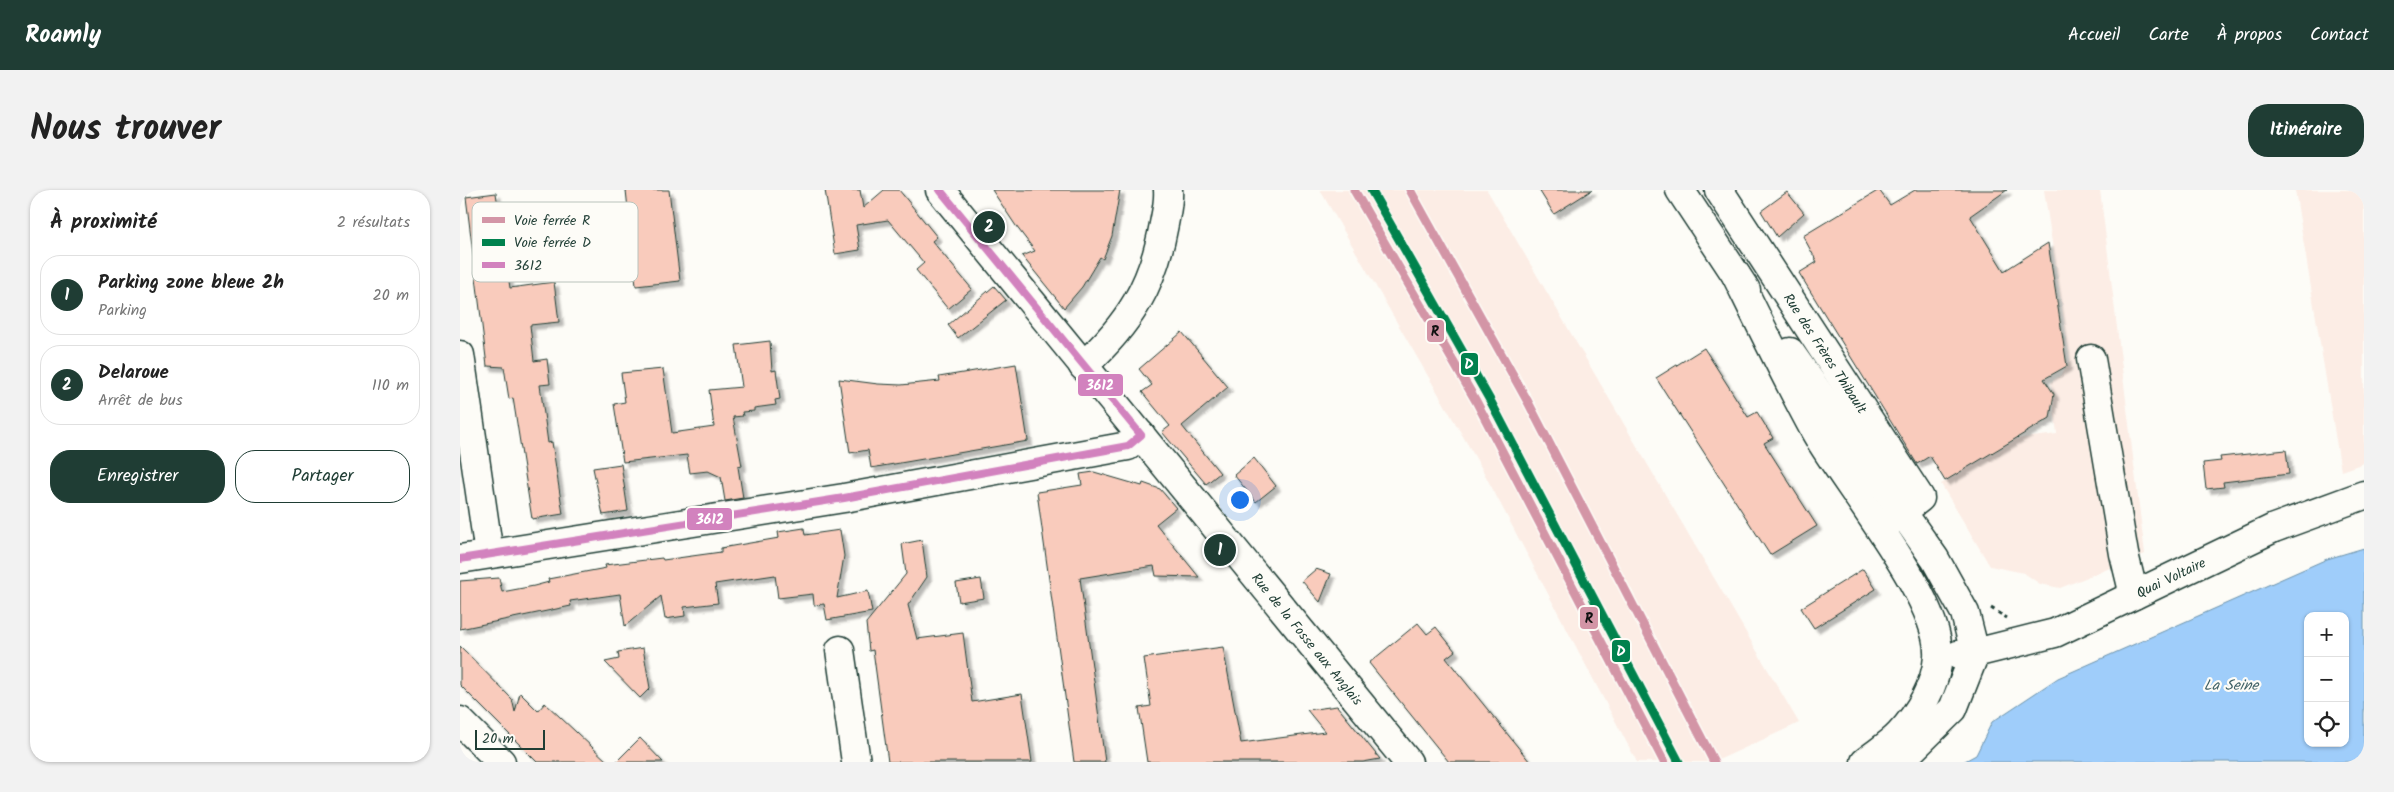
<!DOCTYPE html>
<html lang="fr">
<head>
<meta charset="utf-8">
<style>
  :root { --surface:#fff; --page:#f2f2f2; --text:#222; --muted:#767676; --line:#e0e0e0; --accent:#1f3d34 }
  body { margin:0; font-family:Kalam,sans-serif; background:var(--page); color:var(--text) }
  .controls { position:absolute; right:15px; bottom:15px; display:grid; overflow:hidden; border-radius:10px; box-shadow:0 1px 4px #0004 }
  .controls button { width:45px; height:45px; display:grid; place-items:center; padding:0; border:0; border-bottom:1px solid var(--line); background:var(--surface); color:var(--text); font:25px sans-serif }
  .scale { position:absolute; left:15px; bottom:12px; width:70px; box-sizing:border-box; padding-left:5px; border:2px solid #1f3d34; border-top:0; font-size:14px; line-height:18px; white-space:nowrap; color:#1f3d34; -webkit-text-stroke:4px #fdfcf7; paint-order:stroke }
  .you { position:absolute; left:779px; top:309px; width:18px; height:18px; margin:-12px; border:4px solid #fff; border-radius:50%; background:#1a73e8; box-shadow:0 0 0 8px #1a73e833 }
  .badge { display:grid; place-items:center; width:32px; height:32px; border-radius:50%; background:var(--accent); color:#fff; font-size:16px; font-weight:700 }
  .pin { position:absolute; translate:-50% -50%; border:2px solid #fff; box-shadow:0 1px 5px #0006 }
  .list { margin:0; padding:0; list-style:none }
  h2 { display:flex; justify-content:space-between; align-items:center; height:65px; margin:0; padding:0 20px; font-size:21px }
  h2 small { font-size:16px; font-weight:400; color:var(--muted) }
  .list li { display:grid; grid-template-columns:32px 1fr auto; gap:15px; align-items:center; box-sizing:border-box; height:80px; margin:0 10px 10px; padding:0 10px; border:1px solid var(--line); border-radius:20px }
  .list b { display:block; font-size:19px; white-space:nowrap }
  .list p { margin:0; font-size:16px; white-space:nowrap; color:var(--muted) }
  .list em { font-size:16px; font-style:normal; color:var(--muted) }
  .actions { display:flex; gap:10px; padding:15px 20px }
  .actions a { flex:1; padding:11px 0; border:1px solid var(--accent); border-radius:20px; text-align:center; font-size:18px; color:var(--accent) }
  .actions .main { background:var(--accent); color:#fff }
  .icon { flex:none; width:28px; height:28px; fill:none; stroke:currentColor; stroke-width:2; stroke-linecap:round; stroke-linejoin:round }
  .map { position:relative; flex:none; width:1904px; height:572px; overflow:hidden; border-radius:20px }
  header { display:flex; align-items:center; gap:30px; box-sizing:border-box; height:70px; padding:0 25px; background:var(--accent); color:#fff }
  header strong { font-size:24px }
  nav { display:flex; gap:28px; margin-inline-start:auto; font-size:18px }
  .intro { display:flex; align-items:center; justify-content:space-between; box-sizing:border-box; height:120px; padding:0 30px }
  h1 { margin:0; font-size:35px }
  .button { padding:12px 22px; border-radius:20px; background:var(--accent); color:#fff; font-size:18px; font-weight:700 }
  main { display:flex; gap:30px; padding:0 30px }
  aside { flex:1; background:var(--surface); border-radius:20px; box-shadow:0 1px 4px #0004 }
  .map>svg:first-child { display:block }
  .built { fill:#fcede5 }
  .water { fill:#9fcdfa; stroke:#6c93ab; fill-rule:evenodd }
  .building { fill:#f9cbbc; stroke:#1f3d34; filter:url(#shadow) }
  .lines { fill:none; stroke-linecap:round; stroke-linejoin:round }
  .minor-casing { stroke:#1f3d34; stroke-width:31 }
  .path { stroke:#1f3d34; stroke-width:3; stroke-dasharray:4 4; stroke-linecap:butt }
  .minor { stroke:#fdfcf7; stroke-width:28 }
  .bus-1-casing { stroke:#fdfcf7; stroke-width:11 }
  .bus-1 { stroke:#d282be; stroke-width:8 }
  .rail-1-casing { stroke:#fdfcf7; stroke-width:12 }
  .rail-2-casing { stroke:#fdfcf7; stroke-width:12 }
  .rail-1 { stroke:#d395a6; stroke-width:9 }
  .rail-2 { stroke:#00824e; stroke-width:9 }
  .labels { text-anchor:middle; stroke-width:4.5; stroke-linejoin:round; paint-order:stroke }
  .street-label { font-size:14px; fill:#1f3d34; stroke:#fdfcf7 }
  .water-label { font-size:15px; font-style:italic; fill:#3f6166; stroke:#fdfcf7 }
  .key { fill:#fdfcf7; stroke:#bac3bc; stroke-width:1 }
  .key-label { font-size:14px; fill:#1f3d34 }
  .line-badge { stroke:#fdfcf7; stroke-width:2 }
  .badge-label { font-size:14px; text-anchor:middle; font-weight:bold; fill:#fff }
  .pale-badge-label { font-size:14px; text-anchor:middle; font-weight:bold; fill:#111 }
</style>
</head>
<body>
<header>
<strong>Roamly</strong>
<nav><a>Accueil</a><a>Carte</a><a>À propos</a><a>Contact</a></nav>
</header>
<div class="intro"><h1>Nous trouver</h1><a class="button">Itinéraire</a></div>
<main>
<aside>
<h2>À proximité<small>2 résultats</small></h2>
<ul class="list">
<li><span class="badge">1</span><div><b>Parking zone bleue 2h</b><p>Parking</p></div><em>20 m</em></li>
<li><span class="badge">2</span><div><b>Delaroue</b><p>Arrêt de bus</p></div><em>110 m</em></li>
</ul>
<div class="actions"><a class="main">Enregistrer</a><a>Partager</a></div>
</aside>
<div class="map">
<svg width="1904" height="572" viewBox="0 0 1904 572">
  <defs>
    <filter id="shadow"><feDropShadow dx="4.5" dy="4.5" stdDeviation="1" flood-color="#0004"/></filter>
  </defs>
  <rect width="100%" height="100%" fill="#fdfcf7"/>
  <filter id="ink" filterUnits="userSpaceOnUse"><feTurbulence type="fractalNoise" baseFrequency=".02" numOctaves="2"/><feDisplacementMap in="SourceGraphic" scale="10" xChannelSelector="R" yChannelSelector="G"/><feConvolveMatrix kernelMatrix="1 2 1 2 8 2 1 2 1" color-interpolation-filters="sRGB"/></filter>
  <g filter="url(#ink)">
    <path class="built" d="M 860,0 L 1027,0 L 1339,533 L 1254,572 L 1177,572 L 1022,279 Z
      M 1584,0 L 1640,0 L 1685,364 L 1600,398 L 1580,394 L 1564,383 L 1530,376 L 1481,294 L 1556,249 L 1597,244 L 1591,192 L 1602,184 L 1610,170 Z
      M 1835,0 L 1904,0 L 1904,273 L 1881,281 Z"/>
    <path class="water" d="M 1904,358 L 1904,572 L 1503,572 L 1516,565 L 1532,532 L 1598,488 L 1867,369 ZM 1848,426 L 1885,426 L 1885,553 L 1848,553 Z"/>
    <path class="building" d="M 166,0 L 209,0 L 220,91 L 176,96 Z
      M 365,0 L 400,0 L 403,18 L 424,0 L 439,0 L 477,47 L 472,51 L 512,99 L 488,119 L 456,80 L 464,73 L 428,30 L 396,35 L 400,60 L 375,64 Z
      M 532,0 L 660,0 L 652,46 L 643,69 L 640,67 L 622,97 L 604,118 L 562,66 L 575,61 L 556,36 Z
      M 1079,0 L 1132,0 L 1094,24 Z
      M 1419,0 L 1430,15 L 1455,0 L 1547,0 L 1510,26 L 1544,81 L 1588,53 L 1607,176 L 1584,189 L 1594,204 L 1590,228 L 1485,291 L 1470,266 L 1457,274 L 1339,83 L 1357,72 L 1343,46 Z
      M 1327,2 L 1344,23 L 1317,47 L 1301,21 Z
      M 36,3 L 50,98 L 94,92 L 99,132 L 70,135 L 74,171 L 87,169 L 90,194 L 80,195 L 88,253 L 92,252 L 103,324 L 72,329 L 53,208 L 49,209 L 44,177 L 27,176 L 6,7 Z
      M 534,96 L 546,110 L 498,148 L 488,135 Z
      M 722,142 L 768,197 L 722,236 L 760,283 L 746,294 L 702,242 L 710,236 L 682,202 L 692,195 L 679,179 Z
      M 310,151 L 312,181 L 316,180 L 320,209 L 315,210 L 316,215 L 294,218 L 294,221 L 282,222 L 283,226 L 273,227 L 282,276 L 278,277 L 283,308 L 265,311 L 261,287 L 248,281 L 230,283 L 227,265 L 163,272 L 154,214 L 165,212 L 161,183 L 203,179 L 212,243 L 254,237 L 249,200 L 282,197 L 276,155 Z
      M 1244,158 L 1288,227 L 1297,222 L 1313,248 L 1304,253 L 1357,336 L 1310,365 L 1196,188 Z
      M 556,174 L 568,251 L 411,278 L 408,260 L 390,263 L 379,189 L 418,194 L 441,195 L 480,191 L 479,187 Z
      M 1826,260 L 1829,284 L 1763,292 L 1764,297 L 1746,299 L 1743,273 L 1761,271 L 1760,267 Z
      M 794,268 L 816,296 L 796,312 L 774,285 Z
      M 161,274 L 168,321 L 143,325 L 133,278 Z
      M 634,282 L 682,296 L 683,293 L 700,299 L 716,318 L 696,334 L 739,387 L 696,386 L 694,376 L 620,388 L 645,572 L 614,572 L 577,302 L 622,295 L 620,284 Z
      M 344,338 L 345,345 L 380,340 L 384,366 L 377,408 L 408,401 L 412,422 L 367,430 L 364,414 L 354,415 L 353,404 L 318,408 L 315,385 L 255,394 L 258,413 L 224,417 L 225,426 L 205,429 L 201,406 L 165,436 L 160,404 L 110,411 L 111,416 L 0,439 L 0,391 L 39,388 L 42,402 L 74,396 L 89,392 L 88,389 L 146,378 L 145,375 L 202,368 L 203,370 L 261,362 L 261,358 L 319,348 L 318,342 Z
      M 462,350 L 467,387 L 448,415 L 457,449 L 503,443 L 512,512 L 562,504 L 572,572 L 428,572 L 413,460 L 409,461 L 406,433 L 446,384 L 442,354 Z
      M 856,379 L 871,384 L 860,412 L 842,391 Z
      M 1403,379 L 1416,399 L 1354,438 L 1341,418 Z
      M 521,389 L 524,408 L 499,412 L 496,393 Z
      M 958,433 L 967,444 L 976,437 L 995,461 L 986,468 L 1070,572 L 989,572 L 909,473 Z
      M 0,456 L 52,509 L 55,522 L 60,503 L 78,521 L 85,513 L 148,572 L 77,572 L 0,495 Z
      M 763,457 L 781,553 L 865,542 L 847,520 L 877,516 L 920,569 L 903,572 L 687,572 L 679,518 L 691,516 L 684,468 Z
      M 183,458 L 190,498 L 180,508 L 145,472 L 159,469 L 158,462 Z
      M 180,548 L 203,572 L 156,572 Z"/>
    <g class="lines">
      <g class="minor-casing">
        <g id="minor">
          <path id="s1" d="M 480,0 L 948,572"/>
          <path d="M 1220,0 L 1286,100"/>
          <path id="s2" d="M 1259,0 L 1460,308 L 1428,333"/>
          <path d="M 1276,85 C 1302,138 1328,192 1356,243 C 1386,296 1482,410 1478,467 C 1476,495 1459,523 1440,544 C 1431,554 1416,563 1405,572"/>
          <path d="M 1330,162 L 1475,369 L 1505,423 L 1515,463"/>
          <path d="M 0,165 L 29,364"/>
          <path d="M 1631,169 L 1664,364 L 1674,405"/>
          <path d="M 623,176 C 669,134 693,96 704,34 C 706,23 709,12 708,0"/>
          <path d="M 0,369 L 384,308 L 668,256 L 681,245"/>
          <path d="M 380,460 L 396,572"/>
          <path id="s3" d="M 1498,465 L 1515,463 L 1595,443 L 1814,338 L 1904,305"/>
          <path d="M 0,531 L 41,572"/>
          <path d="M 1439,572 L 1493,519 L 1515,463"/>
        </g>
      </g>
      <path class="path" d="M 1531,418 L 1547,428"/>
      <use href="#minor" class="minor"/>
      <g class="bus-1-casing">
        <path id="bus-1" d="M 0,369 L 384,308 L 668,256 L 681,245 L 480,0"/>
      </g>
      <use href="#bus-1" class="bus-1"/>
      <g class="rail-1-casing">
        <path id="rail-1" d="M 894,0 L 1016,211 L 1204,572
          M 950,0 L 1068,212 L 1254,572"/>
      </g>
      <g class="rail-2-casing">
        <path id="rail-2" d="M 911,0 L 1031,212 L 1219,572"/>
      </g>
      <use href="#rail-1" class="rail-1"/>
      <use href="#rail-2" class="rail-2"/>
    </g>
  </g>
  <g class="labels">
    <g class="street-label">
      <text dy="5" stroke="none"><textPath href="#s2" startOffset="195">Rue des Frères Thibault</textPath></text>
      <text dy="5" stroke="none"><textPath href="#s3" startOffset="228">Quai Voltaire</textPath></text>
      <text dy="5" stroke="none"><textPath href="#s1" startOffset="580">Rue de la Fosse aux Anglais</textPath></text>
    </g>
    <g class="water-label">
      <text x="1771" y="500">La Seine</text>
    </g>
  </g>
  <rect x="12" y="12" width="166" height="80" rx="8" class="key"/>
  <rect x="22" y="27" width="23" height="6" fill="#d395a6"/>
  <rect x="22" y="49" width="23" height="7" fill="#00824e"/>
  <rect x="22" y="72" width="23" height="6" fill="#d282be"/>
  <g class="key-label">
    <text x="54" y="35">Voie ferrée R</text>
    <text x="54" y="57">Voie ferrée D</text>
    <text x="54" y="80">3612</text>
  </g>
  <g class="line-badge">
    <rect x="966" y="129" width="19" height="24" rx="5" fill="#d395a6"/>
    <rect x="1000" y="162" width="19" height="24" rx="5" fill="#00824e"/>
    <rect x="617" y="183" width="47" height="24" rx="5" fill="#d282be"/>
    <rect x="226" y="317" width="47" height="24" rx="5" fill="#d282be"/>
    <rect x="1119" y="416" width="20" height="24" rx="5" fill="#d395a6"/>
    <rect x="1151" y="449" width="20" height="24" rx="5" fill="#00824e"/>
  </g>
  <g class="badge-label">
    <text x="1009" y="179">D</text>
    <text x="640" y="200">3612</text>
    <text x="250" y="334">3612</text>
    <text x="1161" y="466">D</text>
  </g>
  <g class="pale-badge-label">
    <text x="975" y="146">R</text>
    <text x="1129" y="433">R</text>
  </g>
</svg>
<div class="controls">
<button>+</button>
<button>−</button>
<button><svg class="icon" aria-label="locate" viewBox="0 0 24 24"><circle cx="12" cy="12" r="6"/><path d="M12 2v4M12 18v4M2 12h4M18 12h4"/></svg></button>
</div>
<div class="scale">20 m</div>
<div class="you"></div>
<div class="pin badge" style="left:760px;top:360px">1</div>
<div class="pin badge" style="left:529px;top:37px">2</div>
</div>
</main>
</body>
</html>
